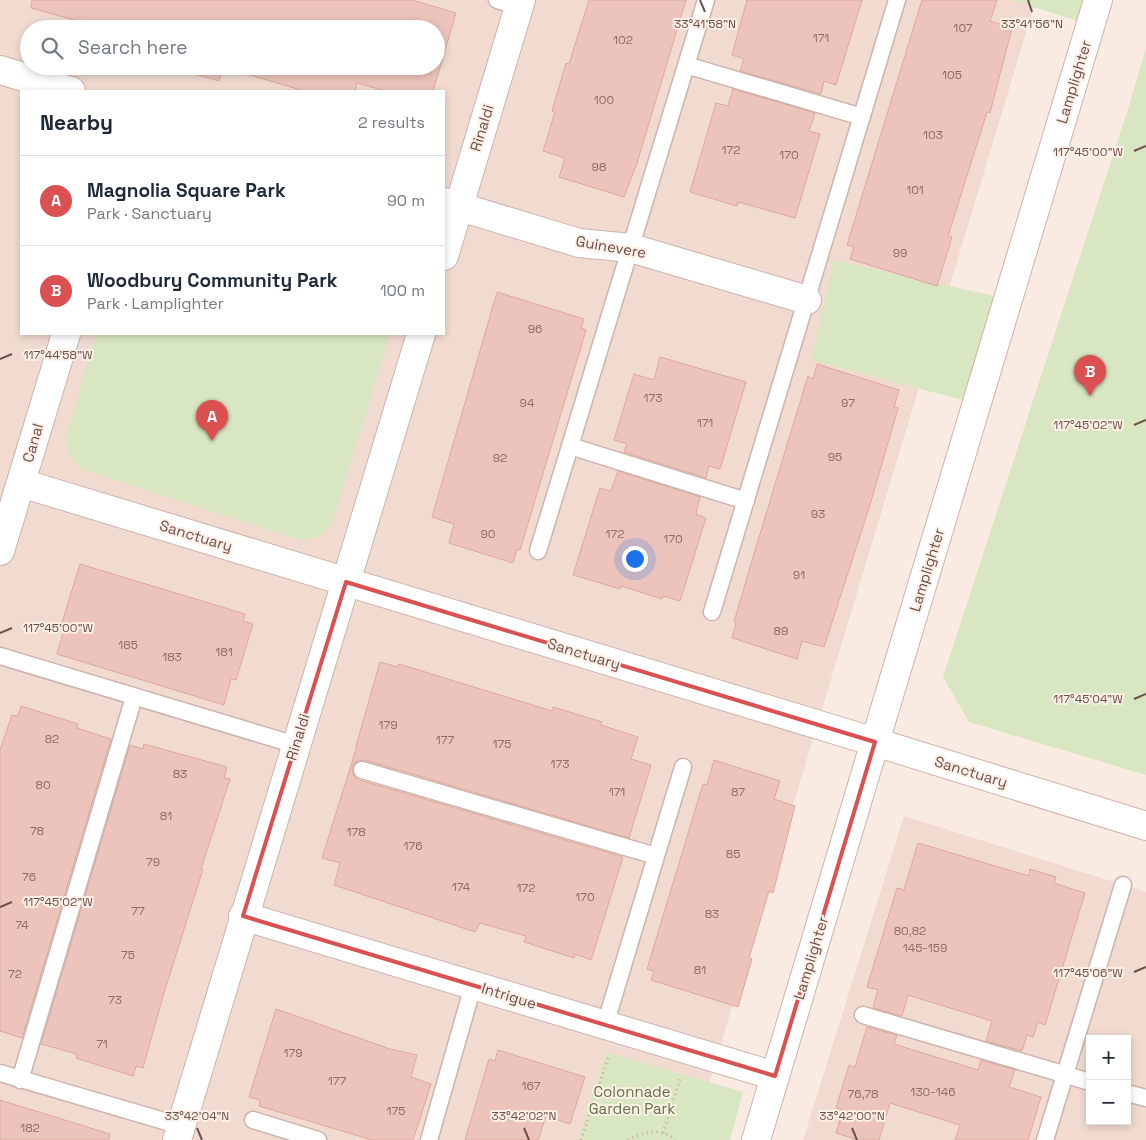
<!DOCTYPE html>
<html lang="en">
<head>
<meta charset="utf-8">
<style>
  :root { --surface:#fff; --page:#f2f2f3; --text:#1f2937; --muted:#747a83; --line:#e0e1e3; --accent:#db5051 }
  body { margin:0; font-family:"Space Grotesk",sans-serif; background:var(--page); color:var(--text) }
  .controls { position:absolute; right:15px; bottom:15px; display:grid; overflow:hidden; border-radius:0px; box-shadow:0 2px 8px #0003 }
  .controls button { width:45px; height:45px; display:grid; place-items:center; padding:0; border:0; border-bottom:1px solid var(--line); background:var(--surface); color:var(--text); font:25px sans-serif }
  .you { position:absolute; left:634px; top:558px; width:18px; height:18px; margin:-12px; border:4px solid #fff; border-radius:50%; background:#1a73e8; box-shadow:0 0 0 8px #1a73e833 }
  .badge { display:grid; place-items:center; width:32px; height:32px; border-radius:50%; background:var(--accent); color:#fff; font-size:16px; font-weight:700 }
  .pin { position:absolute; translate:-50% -41px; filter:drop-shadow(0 1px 2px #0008) }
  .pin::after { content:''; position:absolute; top:26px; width:18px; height:15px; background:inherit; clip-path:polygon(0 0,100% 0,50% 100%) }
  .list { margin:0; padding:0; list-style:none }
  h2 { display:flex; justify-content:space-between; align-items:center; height:65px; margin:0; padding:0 20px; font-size:21px }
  h2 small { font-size:16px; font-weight:400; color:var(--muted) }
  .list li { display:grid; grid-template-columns:32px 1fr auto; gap:15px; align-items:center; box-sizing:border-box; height:90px; padding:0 20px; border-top:1px solid var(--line) }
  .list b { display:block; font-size:19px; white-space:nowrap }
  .list p { margin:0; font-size:16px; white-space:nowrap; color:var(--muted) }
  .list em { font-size:16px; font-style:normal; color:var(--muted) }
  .icon { flex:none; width:28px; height:28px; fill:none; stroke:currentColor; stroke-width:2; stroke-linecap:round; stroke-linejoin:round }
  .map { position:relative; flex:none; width:1146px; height:1140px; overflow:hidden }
  .search { position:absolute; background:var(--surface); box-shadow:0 2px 8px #0003; left:20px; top:20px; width:425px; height:55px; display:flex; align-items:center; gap:12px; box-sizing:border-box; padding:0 18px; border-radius:28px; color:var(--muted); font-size:19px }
  .panel { position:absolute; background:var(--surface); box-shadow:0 2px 8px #0003; left:20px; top:90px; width:425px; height:245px; border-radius:0px }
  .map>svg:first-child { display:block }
  .residential { fill:#f1dbd1; fill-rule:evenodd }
  .green { fill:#d9e6c2 }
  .building { fill:#edc4bc; stroke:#dea79d }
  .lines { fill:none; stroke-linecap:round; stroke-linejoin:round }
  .lane-casing { stroke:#ccb3ac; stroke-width:19 }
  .street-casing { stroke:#ccb3ac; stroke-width:30 }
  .secondary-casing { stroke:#cfb2aa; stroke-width:30 }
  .path { stroke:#d1a79f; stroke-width:3; stroke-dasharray:1 4; stroke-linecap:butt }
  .lane { stroke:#fff; stroke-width:16 }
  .street { stroke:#fff; stroke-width:28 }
  .secondary { stroke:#fff; stroke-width:28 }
  .marked { fill:none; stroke:#db5051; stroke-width:4; stroke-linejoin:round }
  .ticks { fill:none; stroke:#6f4f4b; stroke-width:2 }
  .labels { text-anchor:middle; stroke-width:4; stroke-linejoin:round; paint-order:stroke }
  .number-label { font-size:12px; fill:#8e6c67 }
  .street-label { font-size:15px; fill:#6f4f4b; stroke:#fdf0e7 }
  .park-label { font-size:15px; fill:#5e7444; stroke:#fdf0e7 }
  .ticks-label { font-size:12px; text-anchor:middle; fill:#6f4f4b; stroke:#fdf0e7; stroke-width:4; stroke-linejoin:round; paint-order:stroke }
</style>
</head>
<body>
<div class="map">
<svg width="1146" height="1140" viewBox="0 0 1146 1140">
  <rect width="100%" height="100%" fill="#faebe2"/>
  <path class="residential" d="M 0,0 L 1036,0 L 692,1140 L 0,1140 ZM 29,29 L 436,29 L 436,66 L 29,66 ZM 21,91 L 444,91 L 444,334 L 21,334 Z
    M 904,816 L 1146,892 L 1146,1140 L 803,1140 ZM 1090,1039 L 1127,1039 L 1127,1121 L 1090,1121 Z"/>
  <path class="green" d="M 1012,0 L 1086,0 L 1081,22 Z
    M 1146,48 L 1146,775 L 969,722 L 943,677 L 1128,109 Z
    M 834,260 L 994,296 L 966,401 L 811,360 Z
    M 96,334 L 390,334 L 332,523 L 320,537 L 300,540 L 81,469 C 70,458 66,451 66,435 Z
    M 606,1052 L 743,1092 L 730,1140 L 578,1140 Z"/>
  <path class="building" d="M 32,0 L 412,0 L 456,13 L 433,91 L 385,91 L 357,83 L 355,91 L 304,91 L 223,67 L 219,81 L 187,72 L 188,66 L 436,66 L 436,29 L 106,29 L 31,8 Z
    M 589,0 L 686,0 L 637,163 L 624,197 L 559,177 L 565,158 L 543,151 L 555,112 L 552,111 L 566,63 L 569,64 Z
    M 747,0 L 862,0 L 836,85 L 824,81 L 821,94 L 740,71 L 744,59 L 732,55 Z
    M 922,0 L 997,0 L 990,21 L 1012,28 L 990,113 L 987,112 L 948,236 L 952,237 L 937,286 L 850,259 L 854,247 L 847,245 Z
    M 733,89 L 815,113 L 809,131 L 820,134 L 795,218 L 738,202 L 737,206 L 690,192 L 716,103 L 728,106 Z
    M 497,292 L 584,319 L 581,328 L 586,330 L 520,550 L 517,549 L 513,563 L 449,543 L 454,524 L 432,517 Z
    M 660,357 L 746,382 L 720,469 L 709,466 L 706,478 L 624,452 L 627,444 L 614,440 L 634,374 L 654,380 Z
    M 817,364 L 899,390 L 894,407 L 898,408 L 870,505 L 824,647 L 802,641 L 797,659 L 732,638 L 736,623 L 734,622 L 753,557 L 808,376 L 813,379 Z
    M 618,471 L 700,497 L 696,514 L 706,518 L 680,601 L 663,596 L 662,599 L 621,586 L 620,589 L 573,575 L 600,488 L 611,491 Z
    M 80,564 L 245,614 L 243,621 L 253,624 L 236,680 L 231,679 L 224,705 L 57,654 L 64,630 L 60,629 Z
    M 380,662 L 398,667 L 399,664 L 552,711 L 553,707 L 602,722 L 601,725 L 638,737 L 631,759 L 651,765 L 629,838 L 365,760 L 355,762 L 352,768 L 354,777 L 359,780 L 623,857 L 591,960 L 575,954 L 574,958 L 524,942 L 526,936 L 480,923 L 475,932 L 334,885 L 340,863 L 322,858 L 357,746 L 356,746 Z
    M 21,706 L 78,724 L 77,728 L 111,739 L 22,1038 L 0,1031 L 0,750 L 12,715 L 18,716 Z
    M 144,744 L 227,767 L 224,778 L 230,779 L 201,869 L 203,869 L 163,996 L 143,1068 L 136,1066 L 133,1076 L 76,1058 L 77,1054 L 41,1044 L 130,745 L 143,749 Z
    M 714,760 L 780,781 L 774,799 L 795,806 L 773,893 L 769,891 L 749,958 L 752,959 L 738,1007 L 651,980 L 654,971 L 647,969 L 703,784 L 707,785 Z
    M 918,843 L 1029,876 L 1030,869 L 1056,877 L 1054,883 L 1085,893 L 1045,1025 L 1038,1022 L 1033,1037 L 1027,1035 L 1022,1051 L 986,1041 L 992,1021 L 908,995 L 902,1016 L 873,1008 L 878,990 L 867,987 L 897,888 L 904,890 Z
    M 276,1009 L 390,1049 L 417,1055 L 411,1077 L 431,1084 L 413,1140 L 372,1140 L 259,1106 L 260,1100 L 249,1097 Z
    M 867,1027 L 897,1035 L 894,1044 L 978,1070 L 981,1060 L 1015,1070 L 1009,1087 L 1041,1097 L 1028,1140 L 955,1140 L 960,1125 L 890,1103 L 879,1140 L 858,1140 L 836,1133 L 843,1110 L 836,1108 L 849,1065 L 855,1067 Z
    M 498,1050 L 585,1077 L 570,1124 L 546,1116 L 538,1140 L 465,1140 L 489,1059 L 495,1061 Z
    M 0,1100 L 110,1134 L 109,1140 L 0,1140 Z"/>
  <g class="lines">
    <g class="lane-casing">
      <path id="lane" d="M 497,0 L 519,7
        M 686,65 L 862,117
        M 570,446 L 746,501
        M 538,551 L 706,0
        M 712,612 L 897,0
        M 0,656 L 296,745
        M 362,770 L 656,856
        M 863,1015 L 1090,1082
        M 605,1025 L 683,767
        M 0,1073 L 181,1126
        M 20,1080 L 134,697
        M 1127,1093 L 1146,1098
        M 253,1120 L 318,1140
        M 429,1140 L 473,986
        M 1045,1140 L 1123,885"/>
    </g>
    <g class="street-casing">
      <path id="street" d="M 0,70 L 71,91
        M 444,202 L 579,243 L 631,248 L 807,300
        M 444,256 L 521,0
        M 21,483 L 875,742 L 756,1140
        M 0,551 L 66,334
        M 243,916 L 775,1076
        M 177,1140 L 421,334"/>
    </g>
    <g class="secondary-casing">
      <path id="secondary" d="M 1098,0 L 875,742 L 1146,826"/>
    </g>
    <path class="path" d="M 663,1133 L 680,1079
      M 581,1140 L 608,1058
      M 628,1140 C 642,1132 662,1127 675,1140"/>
    <use href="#lane" class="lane"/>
    <use href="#street" class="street"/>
    <use href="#secondary" class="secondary"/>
  </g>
  <path class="marked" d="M 346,582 L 875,742 L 775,1076 L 243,916 Z"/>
  <path class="ticks" d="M 700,0 L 705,12M 1028,0 L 1032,12M 1134,151 L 1146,146M 0,359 L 12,354M 1134,425 L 1146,420M 0,633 L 12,628M 1134,699 L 1146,694M 0,907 L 12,902M 1134,972 L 1146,967M 197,1128 L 202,1140M 524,1128 L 529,1140M 852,1128 L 857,1140"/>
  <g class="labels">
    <g class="number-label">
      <text x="963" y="32">107</text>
      <text x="821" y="42">171</text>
      <text x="623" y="44">102</text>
      <text x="952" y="79">105</text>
      <text x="604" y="104">100</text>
      <text x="933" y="139">103</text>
      <text x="731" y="154">172</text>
      <text x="789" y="159">170</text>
      <text x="599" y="171">98</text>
      <text x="915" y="194">101</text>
      <text x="900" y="257">99</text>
      <text x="535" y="333">96</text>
      <text x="653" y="402">173</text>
      <text x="527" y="407">94</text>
      <text x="848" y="407">97</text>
      <text x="705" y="427">171</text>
      <text x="835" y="461">95</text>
      <text x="500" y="462">92</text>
      <text x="818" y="518">93</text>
      <text x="488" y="538">90</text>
      <text x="615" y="538">172</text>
      <text x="673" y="543">170</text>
      <text x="799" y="579">91</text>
      <text x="781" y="635">89</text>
      <text x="128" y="649">185</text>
      <text x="224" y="656">181</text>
      <text x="172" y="661">183</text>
      <text x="388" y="729">179</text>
      <text x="52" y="743">82</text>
      <text x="445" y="744">177</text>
      <text x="502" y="748">175</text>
      <text x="560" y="768">173</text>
      <text x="180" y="778">83</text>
      <text x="43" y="789">80</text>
      <text x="617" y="796">171</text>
      <text x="738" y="796">87</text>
      <text x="166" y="820">81</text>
      <text x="37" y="835">78</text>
      <text x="356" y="836">178</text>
      <text x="413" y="850">176</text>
      <text x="733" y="858">85</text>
      <text x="153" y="866">79</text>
      <text x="29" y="881">76</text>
      <text x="461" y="891">174</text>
      <text x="526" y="892">172</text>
      <text x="585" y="901">170</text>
      <text x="138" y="915">77</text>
      <text x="712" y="918">83</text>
      <text x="22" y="929">74</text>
      <text x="910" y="935">80,82</text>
      <text x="925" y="952">145-159</text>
      <text x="128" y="959">75</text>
      <text x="700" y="974">81</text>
      <text x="15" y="978">72</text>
      <text x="115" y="1004">73</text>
      <text x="102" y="1048">71</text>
      <text x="293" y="1057">179</text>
      <text x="337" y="1085">177</text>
      <text x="531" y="1090">167</text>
      <text x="933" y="1096">130-146</text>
      <text x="863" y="1098">76,78</text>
      <text x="396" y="1115">175</text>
      <text x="30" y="1132">182</text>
    </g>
    <g class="street-label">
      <text transform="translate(1074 82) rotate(-73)" y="5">Lamplighter</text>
      <text transform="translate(482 128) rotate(-73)" y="5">Rinaldi</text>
      <text transform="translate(611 247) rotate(10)" y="5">Guinevere</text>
      <text transform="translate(33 443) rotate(-74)" y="5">Canal</text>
      <text transform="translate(196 536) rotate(17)" y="5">Sanctuary</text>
      <text transform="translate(927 570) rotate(-73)" y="5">Lamplighter</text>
      <text transform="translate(584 654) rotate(17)" y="5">Sanctuary</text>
      <text transform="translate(298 737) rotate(-73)" y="5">Rinaldi</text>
      <text transform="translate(971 772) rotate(17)" y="5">Sanctuary</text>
      <text transform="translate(811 958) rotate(-73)" y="5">Lamplighter</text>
      <text transform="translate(509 996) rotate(17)" y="5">Intrigue</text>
    </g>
    <g class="park-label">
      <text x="632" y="1097">Colonnade<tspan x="632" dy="17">Garden Park</tspan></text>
    </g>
  </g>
  <g class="ticks-label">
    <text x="705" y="28">33°41'58"N</text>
    <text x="1032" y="28">33°41'56"N</text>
    <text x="1088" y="156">117°45'00"W</text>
    <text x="58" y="359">117°44'58"W</text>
    <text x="1088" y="429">117°45'02"W</text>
    <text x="58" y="632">117°45'00"W</text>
    <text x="1088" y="703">117°45'04"W</text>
    <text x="58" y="906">117°45'02"W</text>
    <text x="1088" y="977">117°45'06"W</text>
    <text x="197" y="1120">33°42'04"N</text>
    <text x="524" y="1120">33°42'02"N</text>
    <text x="852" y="1120">33°42'00"N</text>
  </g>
</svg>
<div class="controls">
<button>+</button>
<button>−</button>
</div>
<div class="you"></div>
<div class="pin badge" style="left:212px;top:441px">A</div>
<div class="pin badge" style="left:1090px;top:396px">B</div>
<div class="search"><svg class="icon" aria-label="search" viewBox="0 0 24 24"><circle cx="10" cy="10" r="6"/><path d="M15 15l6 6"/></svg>Search here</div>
<section class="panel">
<h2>Nearby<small>2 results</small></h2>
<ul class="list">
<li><span class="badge">A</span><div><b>Magnolia Square Park</b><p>Park · Sanctuary</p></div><em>90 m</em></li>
<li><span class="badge">B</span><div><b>Woodbury Community Park</b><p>Park · Lamplighter</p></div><em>100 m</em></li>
</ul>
</section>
</div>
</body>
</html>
